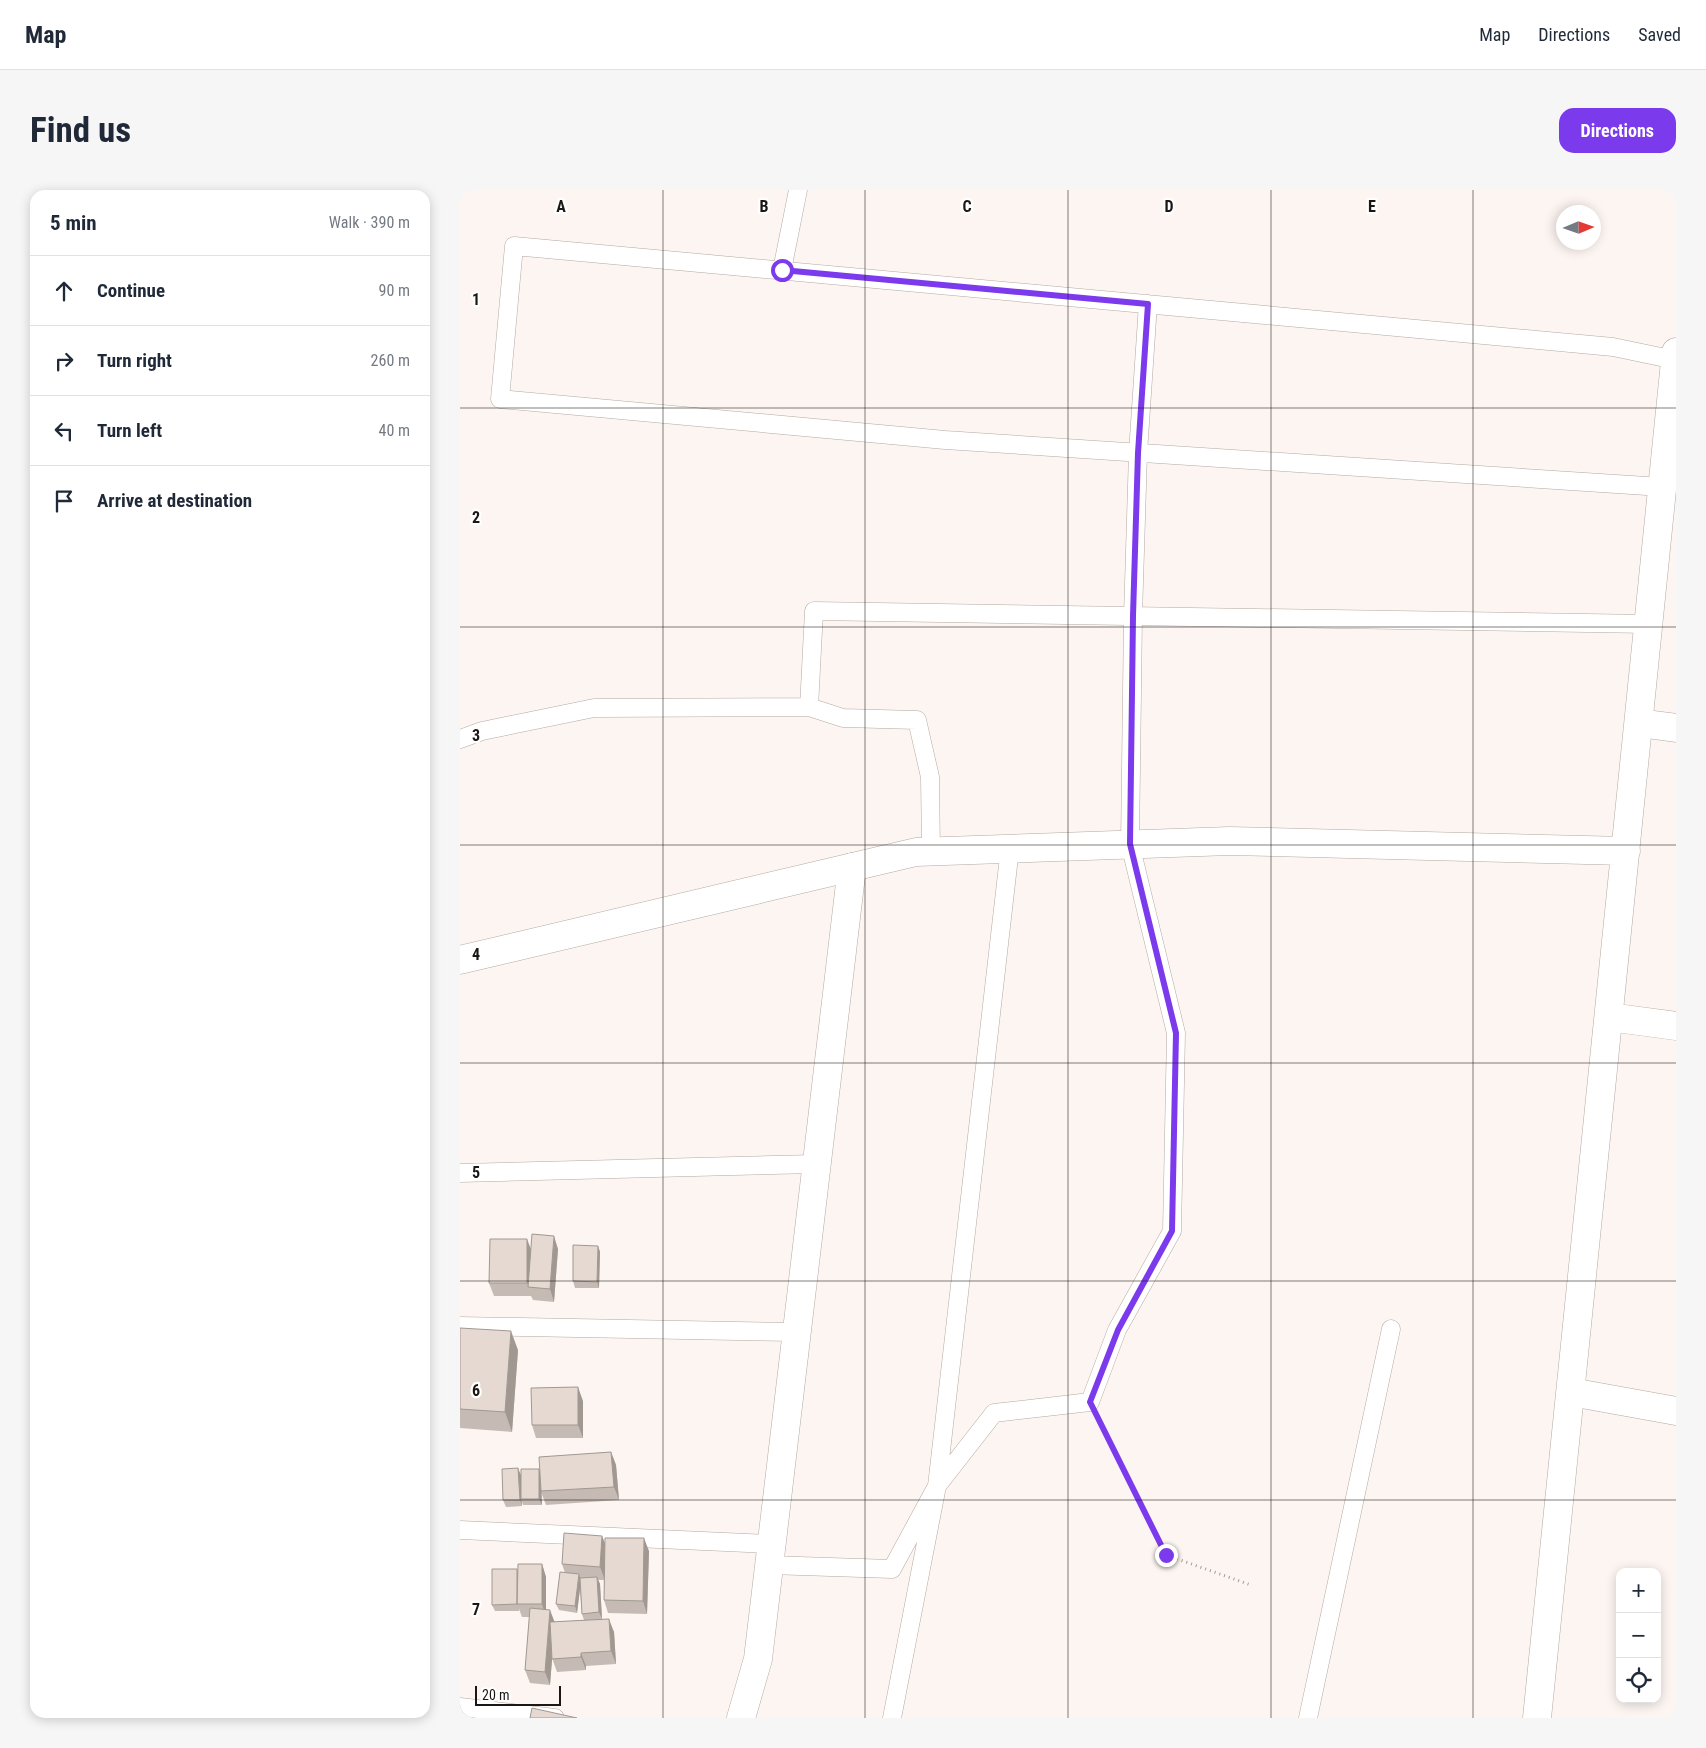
<!DOCTYPE html>
<html lang="en">
<head>
<meta charset="utf-8">
<style>
  :root { --surface:#fff; --page:#f6f6f7; --text:#1f2937; --muted:#747a83; --line:#e0e1e3; --accent:#7c3aed }
  body { margin:0; font-family:"Roboto Condensed",sans-serif; background:var(--page); color:var(--text) }
  .controls { position:absolute; right:15px; bottom:15px; display:grid; overflow:hidden; border-radius:10px; box-shadow:0 2px 12px #0003 }
  .controls button { width:45px; height:45px; display:grid; place-items:center; padding:0; border:0; border-bottom:1px solid var(--line); background:var(--surface); color:var(--text); font:25px sans-serif }
  .compass { position:absolute; left:1096px; top:15px; width:45px; height:45px; border-radius:50%; background:var(--surface); box-shadow:0 2px 12px #0003; rotate:88deg }
  .scale { position:absolute; left:15px; bottom:12px; width:86px; box-sizing:border-box; padding-left:5px; border:2px solid #1b1714; border-top:0; font-size:14px; line-height:18px; white-space:nowrap; color:#1b1714; -webkit-text-stroke:4px #fff; paint-order:stroke }
  .stop { position:absolute; width:15px; height:15px; margin:-11px; border:4px solid #7c3aed; border-radius:50%; background:#fff }
  .stop.end { background:#7c3aed; border-color:#fff; box-shadow:0 1px 5px #0008 }
  .list { margin:0; padding:0; list-style:none }
  h2 { display:flex; justify-content:space-between; align-items:center; height:65px; margin:0; padding:0 20px; font-size:21px }
  h2 small { font-size:16px; font-weight:400; color:var(--muted) }
  .list li { display:grid; grid-template-columns:32px 1fr auto; gap:15px; align-items:center; box-sizing:border-box; height:70px; padding:0 20px; border-top:1px solid var(--line) }
  .list b { display:block; font-size:19px; white-space:nowrap }
  .list em { font-size:16px; font-style:normal; color:var(--muted) }
  .icon { flex:none; width:28px; height:28px; fill:none; stroke:currentColor; stroke-width:2; stroke-linecap:round; stroke-linejoin:round }
  .map { position:relative; flex:none; width:1216px; height:1528px; overflow:hidden; border-radius:15px }
  header { display:flex; align-items:center; gap:30px; box-sizing:border-box; height:70px; padding:0 25px; background:var(--surface); border-bottom:1px solid var(--line) }
  header strong { font-size:24px }
  nav { display:flex; gap:28px; margin-inline-start:auto; font-size:18px }
  .intro { display:flex; align-items:center; justify-content:space-between; box-sizing:border-box; height:120px; padding:0 30px }
  h1 { margin:0; font-size:35px }
  .button { padding:12px 22px; border-radius:15px; background:var(--accent); color:#fff; font-size:18px; font-weight:700 }
  main { display:flex; gap:30px; padding:0 30px }
  aside { flex:1; background:var(--surface); border-radius:15px; box-shadow:0 2px 12px #0003 }
  .map>svg:first-child { display:block }
  .lines { fill:none; stroke-linecap:round; stroke-linejoin:round }
  .lane-casing { stroke:#b5a9a1; stroke-width:19 }
  .street-casing { stroke:#b5a9a1; stroke-width:29 }
  .secondary-casing { stroke:#b5a9a1; stroke-width:29 }
  .path { stroke:#a29c98; stroke-width:3; stroke-dasharray:1 4; stroke-linecap:butt }
  .lane { stroke:#fff; stroke-width:18 }
  .street { stroke:#fff; stroke-width:28 }
  .secondary { stroke:#fff; stroke-width:28 }
  .wall { fill:#c6bbb4 }
  .shaded-wall { fill:#a19892 }
  .building { fill:#e6d9d1; stroke:#a19892 }
  .route { stroke:#7c3aed; stroke-width:6 }
  .grid { fill:none; stroke:#1b1714; stroke-width:1; stroke-opacity:0.55 }
  .grid-label { font-size:16px; text-anchor:middle; font-weight:bold; fill:#1b1714; stroke:#fff; stroke-width:4.5; stroke-linejoin:round; paint-order:stroke }
</style>
</head>
<body>
<header>
<strong>Map</strong>
<nav><a>Map</a><a>Directions</a><a>Saved</a></nav>
</header>
<div class="intro"><h1>Find us</h1><a class="button">Directions</a></div>
<main>
<aside>
<h2>5 min<small>Walk · 390 m</small></h2>
<ul class="list">
<li><svg class="icon" aria-label="ahead" viewBox="0 0 24 24"><path d="M12 20V5M6 11l6-6 6 6"/></svg><div><b>Continue</b></div><em>90 m</em></li>
<li><svg class="icon" aria-label="right" viewBox="0 0 24 24"><path d="M7 20v-9h11M14 6l5 5-5 5"/></svg><div><b>Turn right</b></div><em>260 m</em></li>
<li><svg class="icon" aria-label="left" viewBox="0 0 24 24"><path d="M17 20v-9H6M10 6l-5 5 5 5"/></svg><div><b>Turn left</b></div><em>40 m</em></li>
<li><svg class="icon" aria-label="arrive" viewBox="0 0 24 24"><path d="M6 21V4h12l-3 4 3 4H6"/></svg><div><b>Arrive at destination</b></div></li>
</ul>
</aside>
<div class="map">
<svg width="1216" height="1528" viewBox="0 0 1216 1528">
  <rect width="100%" height="100%" fill="#fdf5f1"/>
  <g class="lines">
    <g class="lane-casing">
      <path id="lane" d="M 322,80 L 338,0
        M 1202,297 L 485,250 L 40,209 L 54,56 L 1153,157 L 1215,170
        M 349,517 L 383,528 L 457,530 L 470,587 L 471,661
        M 0,549 L 22,541 L 134,518 L 349,517 L 354,421 L 1189,434
        M 0,983 L 356,974
        M 0,1136 L 336,1142
        M 0,1340 L 311,1354
        M 309,1375 L 432,1379 L 477,1296 L 534,1223 L 630,1212 L 657,1140 L 712,1041 L 716,843 L 670,654 L 673,426 L 678,263 L 688,114
        M 0,1517 L 95,1528
        M 432,1528 L 477,1296 L 550,658
        M 848,1528 L 931,1139"/>
    </g>
    <g class="street-casing">
      <path id="street" d="M 1179,533 L 1216,538
        M 1149,827 L 1216,836
        M 1111,1202 L 1216,1221
        M 281,1528 L 298,1469 L 392,677"/>
    </g>
    <g class="secondary-casing">
      <path id="secondary" d="M 0,770 L 456,662 L 770,651 L 1166,661
        M 1077,1528 L 1216,162"/>
    </g>
    <path class="path" d="M 640,1232 L 706,1365 L 791,1395"/>
    <use href="#lane" class="lane"/>
    <use href="#street" class="street"/>
    <use href="#secondary" class="secondary"/>
  </g>
  <path class="wall" d="M 138,1056 L 140,1062 L 139,1098 L 115,1098 L 113,1091 Z
    M 71,1059 L 98,1059 L 94,1112 L 73,1110 L 71,1106 L 34,1106 L 29,1093 Z
    M 0,1138 L 58,1160 L 52,1242 L 0,1238 Z
    M 123,1211 L 123,1248 L 76,1248 L 72,1235 Z
    M 151,1262 L 156,1275 L 159,1310 L 86,1315 L 81,1302 L 82,1315 L 63,1315 L 62,1312 L 62,1316 L 46,1317 L 43,1310 L 61,1286 L 79,1279 L 80,1283 Z
    M 142,1346 L 145,1353 L 189,1361 L 187,1424 L 148,1423 L 144,1410 L 144,1390 L 138,1390 L 140,1394 L 142,1429 L 154,1442 L 156,1474 L 126,1476 L 126,1480 L 97,1482 L 92,1468 L 90,1495 L 70,1493 L 65,1480 L 70,1427 L 62,1427 L 59,1419 L 59,1421 L 35,1421 L 32,1415 L 58,1381 L 82,1374 L 86,1387 L 86,1420 L 95,1432 L 124,1430 L 122,1424 L 120,1399 L 117,1423 L 99,1420 L 96,1414 L 105,1383 L 102,1374 Z"/>
  <path class="shaded-wall" d="M 94,1046 L 98,1059 L 94,1112 L 90,1099 Z
    M 67,1049 L 72,1062 L 69,1097 L 67,1093 Z
    M 138,1056 L 140,1062 L 139,1098 L 137,1092 Z
    M 51,1141 L 58,1160 L 52,1242 L 45,1222 Z
    M 118,1197 L 123,1211 L 123,1248 L 118,1235 Z
    M 151,1262 L 156,1275 L 159,1310 L 154,1297 Z
    M 58,1278 L 61,1285 L 61,1309 L 62,1316 L 60,1310 Z
    M 79,1279 L 81,1286 L 82,1315 L 79,1309 Z
    M 142,1346 L 147,1359 L 145,1390 L 140,1377 Z
    M 184,1348 L 189,1361 L 187,1424 L 183,1411 Z
    M 82,1374 L 86,1387 L 86,1427 L 82,1414 Z
    M 119,1384 L 121,1391 L 117,1423 L 115,1416 Z
    M 137,1387 L 140,1394 L 142,1429 L 139,1422 Z
    M 90,1420 L 95,1433 L 90,1495 L 85,1482 Z
    M 149,1429 L 154,1442 L 156,1474 L 151,1461 Z
    M 121,1463 L 126,1476 L 126,1480 L 121,1467 Z"/>
  <path class="building" d="M 72,1044 L 94,1046 L 90,1099 L 68,1097 Z
    M 30,1049 L 67,1049 L 67,1093 L 29,1093 Z
    M 113,1055 L 138,1056 L 137,1092 L 113,1091 Z
    M 0,1138 L 51,1141 L 45,1222 L 0,1219 Z
    M 118,1197 L 118,1235 L 72,1235 L 71,1198 Z
    M 151,1262 L 154,1297 L 81,1301 L 79,1267 Z
    M 58,1278 L 60,1310 L 43,1310 L 42,1279 Z
    M 61,1279 L 79,1279 L 79,1309 L 61,1309 Z
    M 104,1343 L 142,1346 L 140,1377 L 102,1374 Z
    M 145,1348 L 184,1348 L 183,1411 L 144,1410 Z
    M 58,1374 L 82,1374 L 82,1414 L 57,1414 Z
    M 32,1379 L 57,1379 L 57,1414 L 32,1415 Z
    M 100,1382 L 119,1384 L 115,1416 L 96,1414 Z
    M 137,1387 L 139,1422 L 122,1424 L 120,1388 Z
    M 70,1418 L 90,1420 L 85,1482 L 65,1480 Z
    M 149,1429 L 151,1461 L 121,1463 L 121,1467 L 92,1469 L 90,1432 Z
    M 72,1518 L 117,1528 L 70,1528 Z"/>
  <g class="lines">
    <path class="route" d="M 322,80 L 688,114 L 678,263 L 673,426 L 670,654 L 716,843 L 712,1041 L 658,1140 L 630,1212 L 706,1365"/>
  </g>
  <path class="grid" d="M 203,0 L 203,1528M 405,0 L 405,1528M 608,0 L 608,1528M 811,0 L 811,1528M 1013,0 L 1013,1528M 0,218 L 1216,218M 0,437 L 1216,437M 0,655 L 1216,655M 0,873 L 1216,873M 0,1091 L 1216,1091M 0,1310 L 1216,1310"/>
  <g class="grid-label">
    <text x="101" y="22">A</text>
    <text x="304" y="22">B</text>
    <text x="507" y="22">C</text>
    <text x="709" y="22">D</text>
    <text x="912" y="22">E</text>
    <text x="16" y="115">1</text>
    <text x="16" y="333">2</text>
    <text x="16" y="551">3</text>
    <text x="16" y="770">4</text>
    <text x="16" y="988">5</text>
    <text x="16" y="1206">6</text>
    <text x="16" y="1425">7</text>
  </g>
</svg>
<div class="controls">
<button>+</button>
<button>−</button>
<button><svg class="icon" aria-label="locate" viewBox="0 0 24 24"><circle cx="12" cy="12" r="6"/><path d="M12 2v4M12 18v4M2 12h4M18 12h4"/></svg></button>
</div>
<svg class="compass" viewBox="-18 -18 36 36"><path d="M0-13l5 13h-10z" fill="#e53935"/><path d="M0 13l5-13h-10z" fill="#747a83"/></svg>
<div class="scale">20 m</div>
<div class="stop" style="left:322px;top:80px"></div>
<div class="stop end" style="left:706px;top:1365px"></div>
</div>
</main>
</body>
</html>
